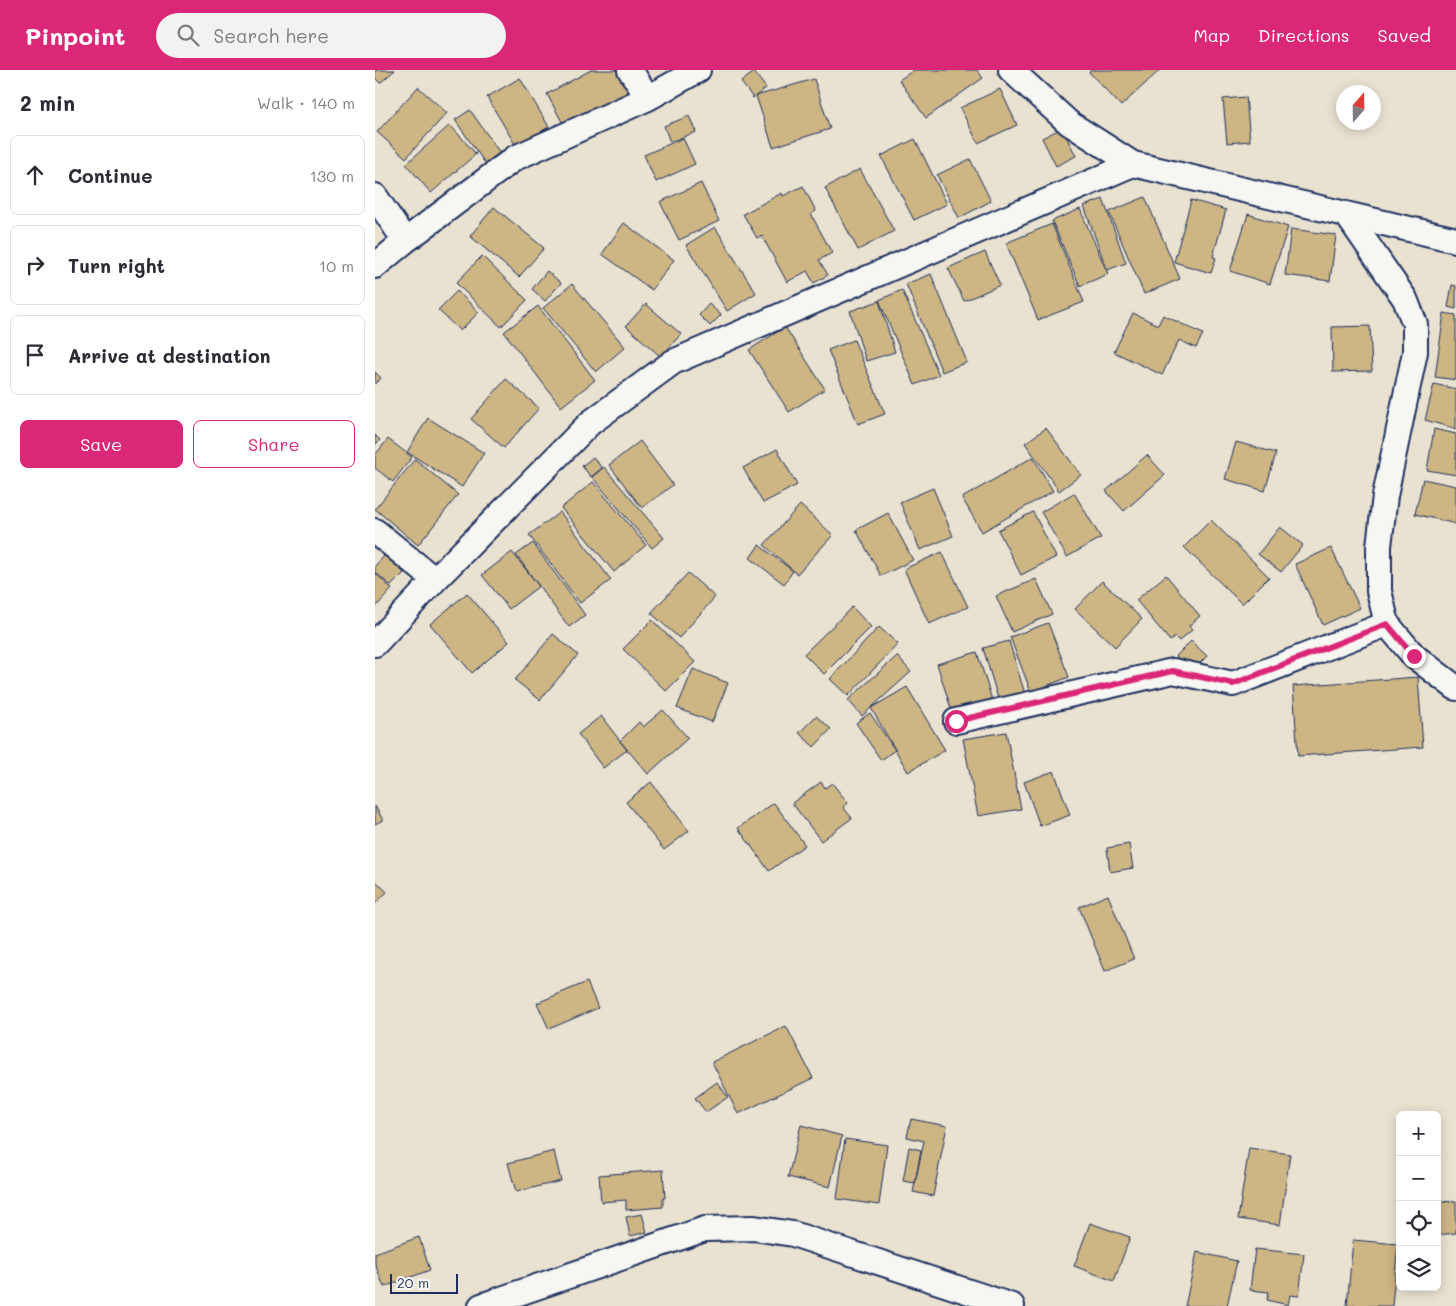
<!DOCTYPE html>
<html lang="en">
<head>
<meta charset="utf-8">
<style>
  :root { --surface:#fff; --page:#f2f2f3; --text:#2b2b33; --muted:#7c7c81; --line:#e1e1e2; --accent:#db2777 }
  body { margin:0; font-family:Mali,sans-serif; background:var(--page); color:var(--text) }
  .controls { position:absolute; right:15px; bottom:15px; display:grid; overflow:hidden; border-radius:8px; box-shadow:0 2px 12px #0003 }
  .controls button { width:45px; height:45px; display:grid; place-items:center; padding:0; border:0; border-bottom:1px solid var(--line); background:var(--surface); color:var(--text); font:25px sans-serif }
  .compass { position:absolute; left:961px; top:15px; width:45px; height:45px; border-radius:50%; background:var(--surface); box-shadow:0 2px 12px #0003; rotate:20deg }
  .scale { position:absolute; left:15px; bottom:12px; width:68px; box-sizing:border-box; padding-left:5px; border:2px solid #1b2f5e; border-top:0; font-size:14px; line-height:18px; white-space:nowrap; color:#1b2f5e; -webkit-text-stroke:4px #f6f6f2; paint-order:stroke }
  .stop { position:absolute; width:15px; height:15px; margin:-11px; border:4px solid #db2777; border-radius:50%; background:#fff }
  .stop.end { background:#db2777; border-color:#fff; box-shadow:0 1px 5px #0008 }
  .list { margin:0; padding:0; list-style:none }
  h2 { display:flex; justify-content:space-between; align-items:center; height:65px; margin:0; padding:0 20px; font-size:21px }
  h2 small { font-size:16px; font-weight:400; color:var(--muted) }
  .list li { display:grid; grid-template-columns:32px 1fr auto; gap:15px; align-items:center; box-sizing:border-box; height:80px; margin:0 10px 10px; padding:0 10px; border:1px solid var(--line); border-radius:8px }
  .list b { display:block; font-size:19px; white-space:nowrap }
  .list em { font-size:16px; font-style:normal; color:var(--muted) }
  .actions { display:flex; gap:10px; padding:15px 20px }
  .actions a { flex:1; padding:11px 0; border:1px solid var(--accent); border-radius:8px; text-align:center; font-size:18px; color:var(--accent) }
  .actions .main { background:var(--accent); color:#fff }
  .icon { flex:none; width:28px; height:28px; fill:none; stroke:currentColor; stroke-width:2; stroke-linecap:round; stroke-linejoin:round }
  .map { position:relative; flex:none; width:1081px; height:1236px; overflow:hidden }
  header { display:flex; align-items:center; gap:30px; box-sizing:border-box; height:70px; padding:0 25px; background:var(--accent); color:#fff }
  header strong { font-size:24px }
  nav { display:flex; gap:28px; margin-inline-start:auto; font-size:18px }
  .search { width:350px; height:45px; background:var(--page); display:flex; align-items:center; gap:12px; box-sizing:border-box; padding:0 18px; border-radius:28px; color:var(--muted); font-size:19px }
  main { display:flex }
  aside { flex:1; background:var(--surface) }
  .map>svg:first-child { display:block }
  .building { fill:#cdb584; stroke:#1b2f5e }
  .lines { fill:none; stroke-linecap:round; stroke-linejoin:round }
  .minor-casing { stroke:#1b2f5e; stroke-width:28 }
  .minor { stroke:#f6f6f2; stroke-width:24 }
  .route { stroke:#db2777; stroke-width:6 }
</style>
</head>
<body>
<header>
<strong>Pinpoint</strong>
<div class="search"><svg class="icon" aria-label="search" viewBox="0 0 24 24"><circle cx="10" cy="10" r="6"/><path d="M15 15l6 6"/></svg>Search here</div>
<nav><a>Map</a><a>Directions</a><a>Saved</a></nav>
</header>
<main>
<aside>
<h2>2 min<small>Walk · 140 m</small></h2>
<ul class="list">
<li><svg class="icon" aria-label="ahead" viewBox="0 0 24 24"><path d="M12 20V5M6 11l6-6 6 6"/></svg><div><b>Continue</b></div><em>130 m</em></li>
<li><svg class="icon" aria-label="right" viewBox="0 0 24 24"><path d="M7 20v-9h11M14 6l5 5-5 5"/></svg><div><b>Turn right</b></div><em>10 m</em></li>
<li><svg class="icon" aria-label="arrive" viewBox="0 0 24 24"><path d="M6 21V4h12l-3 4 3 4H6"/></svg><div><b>Arrive at destination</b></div></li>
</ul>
<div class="actions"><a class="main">Save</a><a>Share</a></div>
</aside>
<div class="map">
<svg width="1081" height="1236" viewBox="0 0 1081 1236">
  <rect width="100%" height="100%" fill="#eae2d1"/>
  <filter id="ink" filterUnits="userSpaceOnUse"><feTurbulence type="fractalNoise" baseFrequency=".02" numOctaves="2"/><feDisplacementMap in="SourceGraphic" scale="10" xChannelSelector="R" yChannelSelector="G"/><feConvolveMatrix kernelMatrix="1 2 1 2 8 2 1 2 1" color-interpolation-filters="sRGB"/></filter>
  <g filter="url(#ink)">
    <path class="building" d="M 0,0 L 20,0 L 5,13 L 0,8 Z
      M 216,0 L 245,0 L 260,27 L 193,63 L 172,24 Z
      M 539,0 L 602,0 L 608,8 L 551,48 L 524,10 Z
      M 716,0 L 785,0 L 746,36 L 714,2 Z
      M 379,2 L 391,18 L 378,28 L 366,12 Z
      M 145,8 L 174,57 L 141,76 L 112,27 Z
      M 439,9 L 455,59 L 398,77 L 381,26 Z
      M 43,17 L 72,43 L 31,88 L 2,62 Z
      M 625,19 L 642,55 L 603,73 L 585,38 Z
      M 871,27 L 875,71 L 852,73 L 848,29 Z
      M 95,40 L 125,83 L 110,93 L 80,50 Z
      M 314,46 L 321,62 L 295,72 L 289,56 Z
      M 75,55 L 101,84 L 56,123 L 31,94 Z
      M 687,58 L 701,86 L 681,96 L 667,68 Z
      M 308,68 L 320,94 L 281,112 L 269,85 Z
      M 540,69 L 572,134 L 539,150 L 506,86 Z
      M 595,89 L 616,131 L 584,148 L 562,105 Z
      M 485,99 L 519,161 L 483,180 L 450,118 Z
      M 326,113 L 344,151 L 304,170 L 285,132 Z
      M 428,116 L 441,141 L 436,144 L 457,183 L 444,190 L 453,205 L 439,213 L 432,201 L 412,212 L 387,166 L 382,168 L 368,144 L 407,123 L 408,126 Z
      M 770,127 L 805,209 L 769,224 L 734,142 Z
      M 728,129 L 751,193 L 732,200 L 709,136 Z
      M 816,130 L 851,140 L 838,187 L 841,188 L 836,203 L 799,192 Z
      M 119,137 L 169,178 L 144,207 L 95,166 Z
      M 705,139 L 733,204 L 705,216 L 677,151 Z
      M 873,144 L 913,157 L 895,214 L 855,201 Z
      M 249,153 L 299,190 L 277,220 L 227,184 Z
      M 677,154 L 709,232 L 663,250 L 631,173 Z
      M 340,157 L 381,223 L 352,241 L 311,175 Z
      M 916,159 L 961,165 L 955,211 L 910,205 Z
      M 610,182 L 625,215 L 589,231 L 573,198 Z
      M 107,186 L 152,230 L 126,257 L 81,213 Z
      M 172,201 L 186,213 L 170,231 L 157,219 Z
      M 556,204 L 592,292 L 567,302 L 531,214 Z
      M 197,214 L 250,277 L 221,302 L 168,238 Z
      M 1077,215 L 1081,216 L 1081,239 L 1073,237 Z
      M 527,220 L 564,305 L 540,315 L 504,230 Z
      M 82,221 L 104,242 L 85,261 L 63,240 Z
      M 504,231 L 520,282 L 491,291 L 475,241 Z
      M 271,234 L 306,264 L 286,287 L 251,256 Z
      M 334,234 L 346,245 L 335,256 L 324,245 Z
      M 163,236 L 220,310 L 186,337 L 129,262 Z
      M 758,243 L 783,255 L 788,245 L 828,264 L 821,278 L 804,270 L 787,305 L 739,282 Z
      M 1069,243 L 1081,245 L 1081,310 L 1060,307 Z
      M 995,256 L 997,301 L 958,302 L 957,257 Z
      M 410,257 L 450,319 L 414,342 L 374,280 Z
      M 479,270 L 510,344 L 483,354 L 453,280 Z
      M 0,302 L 6,308 L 0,314 Z
      M 131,309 L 164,338 L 129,378 L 96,349 Z
      M 1059,314 L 1081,319 L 1081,359 L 1050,350 Z
      M 53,348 L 109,383 L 87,417 L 32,382 Z
      M 671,358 L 706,405 L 684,421 L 650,373 Z
      M 1059,359 L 1081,364 L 1081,405 L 1052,400 Z
      M 0,365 L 5,370 L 0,375 Z
      M 13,369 L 37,387 L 18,412 L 0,398 L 0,385 Z
      M 265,371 L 298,415 L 267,438 L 234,395 Z
      M 861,372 L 901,383 L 890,421 L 850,409 Z
      M 402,379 L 422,415 L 388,433 L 368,398 Z
      M 772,385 L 790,405 L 749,441 L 731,421 Z
      M 218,387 L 227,398 L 216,407 L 207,396 Z
      M 658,387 L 678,421 L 607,462 L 587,428 Z
      M 40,389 L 83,425 L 43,475 L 0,439 Z
      M 229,397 L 289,468 L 277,478 L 217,407 Z
      M 1048,409 L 1081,416 L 1081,454 L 1040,444 Z
      M 218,412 L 271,475 L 239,502 L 186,438 Z
      M 558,418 L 578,466 L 545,480 L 525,432 Z
      M 699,423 L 726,468 L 692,487 L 666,442 Z
      M 425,435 L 458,465 L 422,504 L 389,475 Z
      M 185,442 L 236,510 L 205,533 L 154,465 Z
      M 658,442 L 681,487 L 646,505 L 623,460 Z
      M 513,443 L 538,490 L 506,506 L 481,460 Z
      M 836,450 L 894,507 L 867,534 L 809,477 Z
      M 905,457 L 928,475 L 906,502 L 883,484 Z
      M 158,473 L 210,545 L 194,557 L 141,485 Z
      M 384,475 L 418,501 L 409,514 L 375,488 Z
      M 956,478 L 985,538 L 948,555 L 920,494 Z
      M 137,482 L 164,516 L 134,539 L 107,505 Z
      M 567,482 L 593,537 L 554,554 L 529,499 Z
      M 10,485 L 29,503 L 16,516 L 0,502 L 0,496 Z
      M 0,503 L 17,519 L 0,538 Z
      M 313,503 L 340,527 L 304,568 L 276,543 Z
      M 791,505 L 825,546 L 814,556 L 817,560 L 804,571 L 800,567 L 795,571 L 761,530 Z
      M 661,509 L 677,544 L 637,562 L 621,526 Z
      M 727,511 L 767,549 L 740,577 L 700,539 Z
      M 92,523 L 134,572 L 97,603 L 55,554 Z
      M 477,537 L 496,557 L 449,604 L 429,584 Z
      M 277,550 L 320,592 L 291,621 L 248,579 Z
      M 673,553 L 694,607 L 656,622 L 635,567 Z
      M 504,557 L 523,574 L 473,626 L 455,609 Z
      M 178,564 L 203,585 L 165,630 L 140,610 Z
      M 634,571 L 650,624 L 624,632 L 608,578 Z
      M 816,571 L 832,586 L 817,601 L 801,586 Z
      M 602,582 L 617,630 L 577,642 L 562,594 Z
      M 522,586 L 536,602 L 487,646 L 473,630 Z
      M 318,599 L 353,613 L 337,652 L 302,638 Z
      M 1043,607 L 1048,677 L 923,686 L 918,616 Z
      M 532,617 L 570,680 L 533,702 L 496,638 Z
      M 288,640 L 313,668 L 273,704 L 245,671 L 264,652 L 268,657 Z
      M 495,643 L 520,680 L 506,690 L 481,653 Z
      M 226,646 L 252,680 L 228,698 L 203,664 Z
      M 441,646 L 456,659 L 439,677 L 424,663 Z
      M 631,662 L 646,739 L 603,746 L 588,669 Z
      M 679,701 L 695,745 L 665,756 L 649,712 Z
      M 276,712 L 314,761 L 289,780 L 251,732 Z
      M 446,712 L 450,718 L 457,713 L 473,733 L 468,737 L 477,748 L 446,771 L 417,733 Z
      M 399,733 L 430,775 L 394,801 L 363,758 Z
      M 0,736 L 8,750 L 0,754 Z
      M 754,774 L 758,798 L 735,802 L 732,778 Z
      M 0,810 L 12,822 L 0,834 Z
      M 733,825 L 759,889 L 730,901 L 704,837 Z
      M 212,912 L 223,938 L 174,959 L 162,933 Z
      M 411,956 L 438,1008 L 363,1044 L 337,992 Z
      M 342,1012 L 353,1027 L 331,1042 L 320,1028 Z
      M 536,1049 L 572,1056 L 558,1126 L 538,1122 L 549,1071 L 532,1067 Z
      M 426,1055 L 467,1066 L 455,1117 L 413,1107 Z
      M 470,1069 L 512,1075 L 504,1135 L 462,1129 Z
      M 534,1077 L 546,1080 L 540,1113 L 528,1111 Z
      M 874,1078 L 915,1084 L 905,1155 L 863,1149 Z
      M 179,1081 L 186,1111 L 141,1122 L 133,1093 Z
      M 288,1100 L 290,1128 L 288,1128 L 288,1137 L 251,1140 L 251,1130 L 226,1132 L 224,1105 Z
      M 1081,1131 L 1081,1163 L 1062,1165 L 1062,1132 Z
      M 267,1144 L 272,1162 L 255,1166 L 251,1147 Z
      M 715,1153 L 755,1167 L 739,1211 L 699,1196 Z
      M 44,1167 L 55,1200 L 9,1217 L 0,1194 L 0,1183 Z
      M 978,1170 L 1023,1174 L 1017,1236 L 972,1236 Z
      M 880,1179 L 929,1184 L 924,1226 L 915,1225 L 913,1235 L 892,1230 L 894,1222 L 875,1220 Z
      M 822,1182 L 862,1191 L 852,1236 L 810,1236 Z"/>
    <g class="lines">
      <g class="minor-casing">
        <path id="minor" d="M 255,0 L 273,28
          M 636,0 L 694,53 L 758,94 L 1081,170
          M 0,126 L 30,171
          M 972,145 L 1030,229 L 1040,254 L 1040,282 L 1010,426 L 1004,476 L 1004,521 L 1012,554 L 1039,586 L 1081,618
          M 0,196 L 30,171 L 140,88 L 273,28 L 323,0
          M 0,461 L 60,510
          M 0,574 L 60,510 L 215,353 L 298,292 L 758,94
          M 581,651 L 798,601 L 858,614 L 1012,554
          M 106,1236 L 330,1159 L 379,1158 L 418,1164 L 637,1236"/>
      </g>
      <use href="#minor" class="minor"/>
    </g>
  </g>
  <g class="lines" filter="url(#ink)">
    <path class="route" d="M 581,651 L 798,601 L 858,614 L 1012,554 L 1039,586"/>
  </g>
</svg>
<div class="controls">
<button>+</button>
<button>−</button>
<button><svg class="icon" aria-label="locate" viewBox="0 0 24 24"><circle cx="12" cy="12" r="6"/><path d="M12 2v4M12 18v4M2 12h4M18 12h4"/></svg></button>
<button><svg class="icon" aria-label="layers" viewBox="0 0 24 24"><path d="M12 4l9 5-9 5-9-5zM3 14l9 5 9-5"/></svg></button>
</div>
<svg class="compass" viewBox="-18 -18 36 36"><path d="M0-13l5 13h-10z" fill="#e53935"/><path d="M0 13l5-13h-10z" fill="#7c7c81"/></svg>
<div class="scale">20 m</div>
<div class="stop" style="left:581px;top:651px"></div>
<div class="stop end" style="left:1039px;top:586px"></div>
</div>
</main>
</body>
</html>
